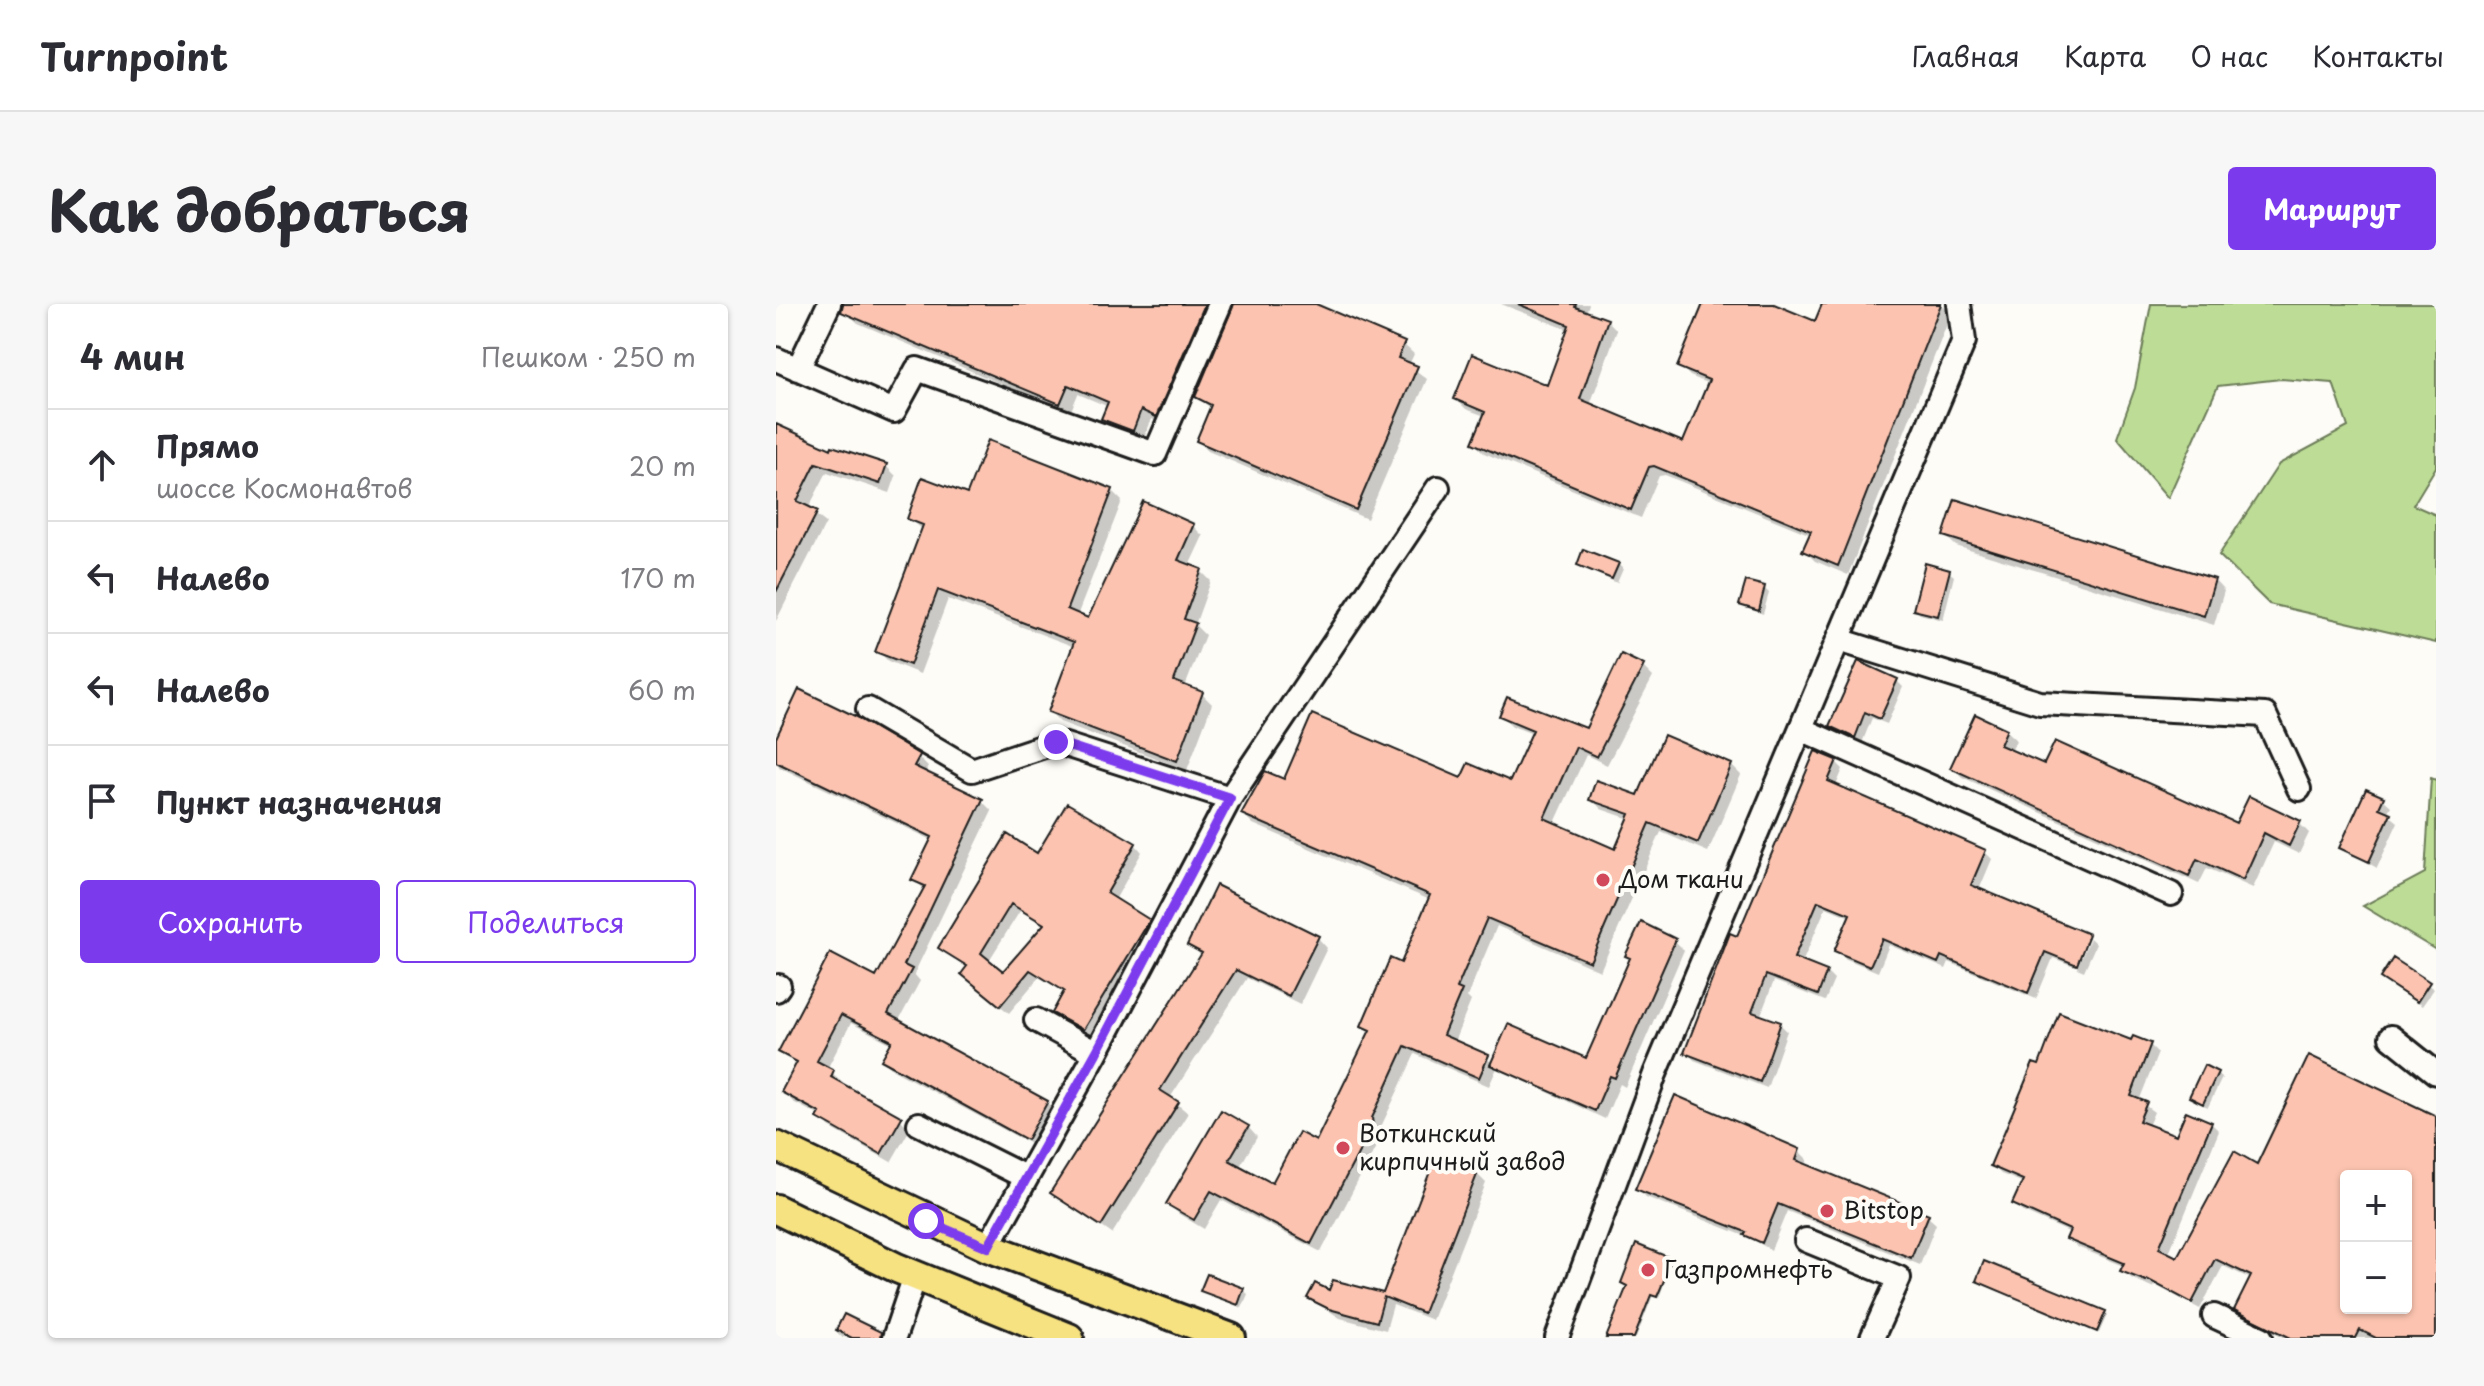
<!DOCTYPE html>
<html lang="ru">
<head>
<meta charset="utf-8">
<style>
  :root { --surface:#fff; --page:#f7f7f7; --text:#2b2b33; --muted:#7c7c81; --line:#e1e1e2; --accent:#7c3aed }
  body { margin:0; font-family:"Playpen Sans",sans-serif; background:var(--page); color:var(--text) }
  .controls { position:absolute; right:24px; bottom:24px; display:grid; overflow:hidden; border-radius:8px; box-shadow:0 2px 6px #0004 }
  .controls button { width:72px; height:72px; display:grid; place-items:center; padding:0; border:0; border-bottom:2px solid var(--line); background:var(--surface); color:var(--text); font:40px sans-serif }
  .stop { position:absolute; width:24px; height:24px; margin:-18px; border:6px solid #7c3aed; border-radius:50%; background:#fff }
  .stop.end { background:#7c3aed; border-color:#fff; box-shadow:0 2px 8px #0008 }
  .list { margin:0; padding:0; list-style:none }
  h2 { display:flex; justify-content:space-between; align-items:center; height:104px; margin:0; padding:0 32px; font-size:34px }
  h2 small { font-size:26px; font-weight:400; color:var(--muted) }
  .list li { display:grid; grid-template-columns:52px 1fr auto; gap:24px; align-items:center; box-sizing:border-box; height:112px; padding:0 32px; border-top:2px solid var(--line) }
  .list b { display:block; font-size:30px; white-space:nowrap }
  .list p { margin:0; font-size:26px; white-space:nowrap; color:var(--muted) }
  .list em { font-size:26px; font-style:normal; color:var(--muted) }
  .actions { display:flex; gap:16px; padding:24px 32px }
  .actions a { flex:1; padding:18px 0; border:2px solid var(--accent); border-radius:8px; text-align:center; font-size:28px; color:var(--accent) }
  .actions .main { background:var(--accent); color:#fff }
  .icon { flex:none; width:44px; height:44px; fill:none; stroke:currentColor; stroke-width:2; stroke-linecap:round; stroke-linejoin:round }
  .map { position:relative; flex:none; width:1660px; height:1034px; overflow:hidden; border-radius:8px }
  header { display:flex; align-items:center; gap:48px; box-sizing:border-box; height:112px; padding:0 40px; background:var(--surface); border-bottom:2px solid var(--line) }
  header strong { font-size:38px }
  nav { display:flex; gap:44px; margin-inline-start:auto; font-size:28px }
  .intro { display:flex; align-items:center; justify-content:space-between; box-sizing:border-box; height:192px; padding:0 48px }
  h1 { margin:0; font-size:56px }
  .button { padding:20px 36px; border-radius:8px; background:var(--accent); color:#fff; font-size:28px; font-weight:700 }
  main { display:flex; gap:48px; padding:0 48px }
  aside { flex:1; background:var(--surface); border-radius:8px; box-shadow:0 2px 6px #0004 }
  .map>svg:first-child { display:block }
  .green { fill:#bddd96; stroke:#6c7c59; stroke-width:2 }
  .shadow { fill:#0003; fill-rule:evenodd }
  .building { fill:#fcc4b0; stroke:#1c1c1c; stroke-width:2; fill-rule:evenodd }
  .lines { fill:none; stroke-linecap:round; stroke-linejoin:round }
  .minor-casing { stroke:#1c1c1c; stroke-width:28 }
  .major-casing { stroke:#1c1c1c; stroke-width:34 }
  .minor { stroke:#fdfcf7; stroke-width:22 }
  .major { stroke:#f7e281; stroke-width:28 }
  .route { stroke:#7c3aed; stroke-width:10 }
  .poi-dot { fill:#d1495b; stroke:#fdfcf7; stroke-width:3 }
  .labels { text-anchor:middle; stroke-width:8; stroke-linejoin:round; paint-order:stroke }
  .poi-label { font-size:24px; fill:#1c1c1c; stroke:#fdfcf7; text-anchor:start }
</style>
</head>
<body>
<header>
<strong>Turnpoint</strong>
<nav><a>Главная</a><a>Карта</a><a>О нас</a><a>Контакты</a></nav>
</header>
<div class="intro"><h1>Как добраться</h1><a class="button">Маршрут</a></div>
<main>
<aside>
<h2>4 мин<small>Пешком · 250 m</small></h2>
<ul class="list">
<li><svg class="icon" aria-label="ahead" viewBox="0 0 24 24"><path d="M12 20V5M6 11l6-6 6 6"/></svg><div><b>Прямо</b><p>шоссе Космонавтов</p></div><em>20 m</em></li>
<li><svg class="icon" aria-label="left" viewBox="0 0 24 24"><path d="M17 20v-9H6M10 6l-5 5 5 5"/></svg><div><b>Налево</b></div><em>170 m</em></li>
<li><svg class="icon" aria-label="left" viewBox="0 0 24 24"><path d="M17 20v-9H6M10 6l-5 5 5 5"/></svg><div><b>Налево</b></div><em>60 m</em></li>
<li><svg class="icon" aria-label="arrive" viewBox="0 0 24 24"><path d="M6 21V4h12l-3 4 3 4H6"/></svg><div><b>Пункт назначения</b></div></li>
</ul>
<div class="actions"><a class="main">Сохранить</a><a>Поделиться</a></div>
</aside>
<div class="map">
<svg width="1660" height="1034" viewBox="0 0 1660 1034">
  <rect width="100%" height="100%" fill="#fdfcf7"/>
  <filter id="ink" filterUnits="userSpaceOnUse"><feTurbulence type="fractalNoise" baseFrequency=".0125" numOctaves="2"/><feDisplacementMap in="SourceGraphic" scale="16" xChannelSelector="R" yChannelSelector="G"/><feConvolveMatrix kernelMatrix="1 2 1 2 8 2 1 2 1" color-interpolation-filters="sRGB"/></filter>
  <g filter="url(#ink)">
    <path class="green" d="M 1375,0 L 1660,0 L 1660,163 L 1637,201 L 1660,211 L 1660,339 L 1493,300 L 1443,251 L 1503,160 L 1572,123 L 1557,79 L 1505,75 L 1442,82 L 1392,194 L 1341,134 L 1359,84 Z
      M 1655,474 L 1660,476 L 1660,646 L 1587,602 L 1649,569 Z"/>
    <path class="shadow" d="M 75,0 L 443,0 L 391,122 L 376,115 L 367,136 L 338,125 L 328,114 L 333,103 L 302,90 L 294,109 L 82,19 L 71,9 Z
      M 458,0 L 535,0 L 627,40 L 638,50 L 633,61 L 651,75 L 591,215 L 432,147 L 422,137 L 436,105 L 421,93 Z
      M 725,0 L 813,0 L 810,9 L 831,16 L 841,26 L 814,101 L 908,141 L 933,80 L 914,72 L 904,62 L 929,0 L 993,0 L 1041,20 L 1049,0 L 1165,0 L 1175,10 L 1072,271 L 1039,257 L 1029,247 L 1035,231 L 889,171 L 883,172 L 865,214 L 708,149 L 698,139 L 709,112 L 690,105 L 680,95 L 773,84 L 793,26 Z
      M 0,122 L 57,148 L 110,162 L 120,172 L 114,189 L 51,168 L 32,205 L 50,219 L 0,317 Z
      M 214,138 L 336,187 L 346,197 L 301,312 L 314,317 L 417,222 L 427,232 L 413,262 L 425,267 L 435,277 L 419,321 L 429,331 L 409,383 L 426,390 L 436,400 L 411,466 L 284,418 L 274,408 L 299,343 L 172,295 L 144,370 L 112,357 L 102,347 L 147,226 L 133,214 L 192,193 Z
      M 1169,232 L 1438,276 L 1448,287 L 1438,321 L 1180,242 Z
      M 842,260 L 847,265 L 841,279 L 803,261 Z
      M 1173,268 L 1178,272 L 1167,316 L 1144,310 L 1139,305 Z
      M 988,284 L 993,289 L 987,310 L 965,301 Z
      M 846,353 L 867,363 L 877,373 L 831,461 L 810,451 L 778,521 L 840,547 L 854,515 L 825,505 L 816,495 L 863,494 L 955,461 L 965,471 L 932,548 L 885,528 L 824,667 L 721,622 L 691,693 L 695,697 L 678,738 L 718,759 L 811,757 L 899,637 L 908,646 L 849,783 L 844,780 L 829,815 L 721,764 L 713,782 L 639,750 L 604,825 L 606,831 L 545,948 L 445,896 L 428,925 L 403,910 L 393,900 L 472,823 L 481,833 L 463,864 L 497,882 L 541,839 L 595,729 L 587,722 L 626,662 L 654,596 L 477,520 L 467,510 L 509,477 L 735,480 L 757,430 L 736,422 L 726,412 L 811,426 Z
      M 1120,376 L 1127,383 L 1111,420 L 1096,414 L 1086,439 L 1056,422 Z
      M 1200,413 L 1230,427 L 1240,436 L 1235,448 L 1269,463 L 1461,522 L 1523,519 L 1533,529 L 1523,550 L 1498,538 L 1477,584 L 1431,564 L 1423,580 L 1186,473 L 1177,464 Z
      M 0,439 L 142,453 L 152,463 L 149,469 L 206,497 L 216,507 L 138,670 L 144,677 L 122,718 L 271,799 L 281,809 L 262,844 L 117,766 L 107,756 L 116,740 L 75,719 L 51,765 L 67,778 L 65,781 L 124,815 L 134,825 L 115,858 L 53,823 L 44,812 L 17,798 L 8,788 L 22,761 L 5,748 L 101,676 L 148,585 L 138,575 L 156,536 L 3,463 Z
      M 1060,458 L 1067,465 L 1060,482 L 1209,548 L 1216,555 L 1203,586 L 1313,633 L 1298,662 L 1277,654 L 1260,695 L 1173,658 L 1170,665 L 1113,641 L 1102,668 L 1068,654 L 1060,647 L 1074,613 L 1050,603 L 1026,659 L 1050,668 L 1058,676 L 1049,697 L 998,677 L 984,713 L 1004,720 L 1011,727 L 991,784 L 918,756 L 911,748 L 962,634 Z
      M 1607,495 L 1615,502 L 1611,509 L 1622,518 L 1601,564 L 1566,544 Z
      M 359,540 L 366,548 L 339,596 L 381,625 L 315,732 L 279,709 L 289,689 L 263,673 L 233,709 L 195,678 L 192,664 L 164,644 L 262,552 ZM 244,607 L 269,622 L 227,670 L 212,658 Z
      M 542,634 L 551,644 L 524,700 L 471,674 L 394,794 L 412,809 L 336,930 L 277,889 L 426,652 L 413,641 Z
      M 1314,634 L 1320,640 L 1308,667 L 1301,664 Z
      M 1617,657 L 1658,685 L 1646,702 L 1611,678 Z
      M 1357,738 L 1374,741 L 1382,749 L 1363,797 L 1378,808 L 1372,822 L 1402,834 L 1435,819 L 1443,827 L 1392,951 L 1402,956 L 1482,863 L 1660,814 L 1660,1034 L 1510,1034 L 1469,1014 L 1461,1006 L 1475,975 L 1447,962 L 1424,1005 L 1379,981 L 1378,984 L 1355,974 L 1347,966 L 1348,962 L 1301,943 L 1293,935 L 1295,929 L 1247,908 L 1239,900 L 1248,879 L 1225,870 L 1217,862 L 1264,763 ZM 1570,872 L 1630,872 L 1630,1004 L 1570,1004 Z
      M 1441,769 L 1446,774 L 1432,803 L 1420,798 L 1415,793 Z
      M 1023,847 L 1032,856 L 1029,862 L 1151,912 L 1160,920 L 1144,961 L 1011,907 L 995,946 L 974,934 L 870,893 L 862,885 Z
      M 701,870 L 710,879 L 656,1016 L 617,1001 L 610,1026 L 564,1014 L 534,994 L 554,989 L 608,991 Z
      M 896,956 L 883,994 L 877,991 L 860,1034 L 832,1034 Z
      M 1202,977 L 1329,1009 L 1331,1011 L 1323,1029 Z
      M 426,986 L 467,986 L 472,990 L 466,1004 Z
      M 69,1013 L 104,1029 L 109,1034 L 66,1033 L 61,1029 Z"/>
    <path class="building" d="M 67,0 L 429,0 L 380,113 L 365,106 L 357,127 L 325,115 L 332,98 L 292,81 L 284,100 L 65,8 Z
      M 458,0 L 540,0 L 629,38 L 622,54 L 642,62 L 580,206 L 420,137 L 435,101 L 419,93 Z
      M 742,0 L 800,0 L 799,3 L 832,15 L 804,95 L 907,138 L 933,76 L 901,63 L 927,0 L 998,0 L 1039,17 L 1046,0 L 1165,0 L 1062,262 L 1026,247 L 1035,227 L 878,162 L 873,163 L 855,206 L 696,139 L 709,108 L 678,95 L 696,50 L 771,81 L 793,21 Z
      M 0,120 L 55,145 L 56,142 L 111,160 L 104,180 L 40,159 L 21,197 L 42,207 L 0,288 Z
      M 212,136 L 337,185 L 291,305 L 312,314 L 367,197 L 418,220 L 402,256 L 426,265 L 408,315 L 420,319 L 398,377 L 427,388 L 401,457 L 272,408 L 298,338 L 162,286 L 134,361 L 99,348 L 147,221 L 131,215 L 146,173 L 191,190 Z
      M 1179,195 L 1439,275 L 1428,312 L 1167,232 Z
      M 807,245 L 843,259 L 836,275 L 801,261 Z
      M 1149,259 L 1174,266 L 1162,312 L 1137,306 Z
      M 970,277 L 989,282 L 983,307 L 963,301 Z
      M 845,350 L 868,361 L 821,453 L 800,443 L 768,514 L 839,545 L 854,510 L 813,496 L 820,476 L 862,491 L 888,431 L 956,460 L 922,539 L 874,519 L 814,658 L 711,614 L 681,684 L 686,686 L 667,731 L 713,751 L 703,774 L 629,742 L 596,814 L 597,821 L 535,940 L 435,887 L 418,916 L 390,900 L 445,806 L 473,822 L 453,856 L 496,879 L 523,828 L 540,837 L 594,726 L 585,722 L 614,654 L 625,659 L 654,591 L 465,510 L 489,467 L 508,475 L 536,410 L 685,474 L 692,459 L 734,477 L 757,426 L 723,412 L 731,393 L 810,424 Z
      M 1082,357 L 1122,375 L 1104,415 L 1089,408 L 1079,434 L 1053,422 Z
      M 23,385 L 81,413 L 144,451 L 138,462 L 207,495 L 128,661 L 136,665 L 112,710 L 272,797 L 251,836 L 105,756 L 116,737 L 65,711 L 41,757 L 58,766 L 55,773 L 126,813 L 105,850 L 41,814 L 44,809 L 5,788 L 21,758 L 2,748 L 54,649 L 100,673 L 149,582 L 135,576 L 156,533 L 0,458 L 0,434 Z
      M 1199,410 L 1231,425 L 1224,441 L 1268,460 L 1279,437 L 1460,519 L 1473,492 L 1525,517 L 1513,542 L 1488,529 L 1467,576 L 1421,555 L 1413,572 L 1174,464 Z
      M 1039,447 L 1061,456 L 1052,477 L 1210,546 L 1195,581 L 1313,630 L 1301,661 L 1269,648 L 1252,689 L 1165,652 L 1162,659 L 1106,635 L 1094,662 L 1058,647 L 1074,610 L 1042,597 L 1018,654 L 1051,667 L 1042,691 L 990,671 L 976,708 L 1005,718 L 984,778 L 908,749 L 954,629 L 961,632 Z
      M 1590,485 L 1608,493 L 1603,504 L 1615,509 L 1593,558 L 1563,544 Z
      M 291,499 L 360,539 L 331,589 L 374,616 L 307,726 L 276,709 L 288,687 L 254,666 L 224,702 L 185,670 L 191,662 L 162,644 L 231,530 L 261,549 ZM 235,600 L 268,620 L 227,667 L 205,649 Z
      M 440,581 L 543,632 L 513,692 L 460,666 L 384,786 L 403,798 L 325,922 L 274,889 L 426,649 L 411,641 Z
      M 865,618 L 900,635 L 839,774 L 834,772 L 819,807 L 714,761 L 732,720 L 810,754 L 854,654 L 849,652 Z
      M 1617,654 L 1654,678 L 1641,698 L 1604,674 Z
      M 1283,708 L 1355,736 L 1357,732 L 1375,739 L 1355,792 L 1371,798 L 1363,817 L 1400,831 L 1410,807 L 1436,818 L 1383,944 L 1401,953 L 1458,847 L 1481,860 L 1533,751 L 1660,812 L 1660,1034 L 1600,1034 L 1584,1026 L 1580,1034 L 1515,1034 L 1458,1006 L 1475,972 L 1439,955 L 1416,999 L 1371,975 L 1370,977 L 1344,967 L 1348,959 L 1290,935 L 1294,926 L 1236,900 L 1247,876 L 1214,862 L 1257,759 L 1263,761 ZM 1570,872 L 1630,872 L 1630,1004 L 1570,1004 Z
      M 1428,761 L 1442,768 L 1427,800 L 1413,793 Z
      M 899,791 L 1024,845 L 1020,856 L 1153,910 L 1135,954 L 1002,900 L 986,939 L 968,931 L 970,928 L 859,885 Z
      M 660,852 L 702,868 L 647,1009 L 608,993 L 601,1018 L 553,1005 L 531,994 L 539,979 L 553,986 L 557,976 L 607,989 Z
      M 860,940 L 897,955 L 881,993 L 875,991 L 858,1034 L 830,1034 L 851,982 L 845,979 Z
      M 1208,957 L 1330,1007 L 1321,1028 L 1200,977 Z
      M 431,970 L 468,984 L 462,1001 L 424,987 Z
      M 68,1010 L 105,1028 L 104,1034 L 76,1034 L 60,1026 Z"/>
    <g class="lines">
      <g class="minor-casing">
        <path id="minor" d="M 0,55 L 118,107 L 141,65 L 379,150 L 444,0
          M 22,65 L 53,0
          M 1063,336 L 1264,399 L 1489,411 L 1523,485
          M 92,405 L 196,466 L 280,438 L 454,494 L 320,749 L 260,716
          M 1025,425 L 1395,590
          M 454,494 L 662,184
          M 0,686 L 3,682
          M 1615,733 L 1660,769
          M 143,820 L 249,873
          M 1030,936 L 1123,974 L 1096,1034
          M 212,943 L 320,749
          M 1438,1012 L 1485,1034
          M 118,1034 L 139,972
          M 781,1034 L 879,770 L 1188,37 L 1183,0"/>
      </g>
      <g class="major-casing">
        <path id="major" d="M 0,842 L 212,943 L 455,1034
          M 0,905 L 121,964 L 293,1034"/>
      </g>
      <use href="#minor" class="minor"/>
      <use href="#major" class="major"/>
    </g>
  </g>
  <g class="lines" filter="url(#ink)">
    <path class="route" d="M 150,917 L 212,943 L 320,749 L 454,494 L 280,438"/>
  </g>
  <g class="poi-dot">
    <circle cx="827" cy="576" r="8"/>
    <circle cx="567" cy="844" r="8"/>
    <circle cx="1051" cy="907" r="8"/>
    <circle cx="872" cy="966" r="8"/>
  </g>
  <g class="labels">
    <g class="poi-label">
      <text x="843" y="584">Дом ткани</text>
      <text x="583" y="838">Воткинский<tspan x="583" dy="28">кирпичный завод</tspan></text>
      <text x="1067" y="915">Bitstop</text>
      <text x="888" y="974">Газпромнефть</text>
    </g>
  </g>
</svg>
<div class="controls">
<button>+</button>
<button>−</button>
</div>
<div class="stop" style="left:150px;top:917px"></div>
<div class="stop end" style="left:280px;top:438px"></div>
</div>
</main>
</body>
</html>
